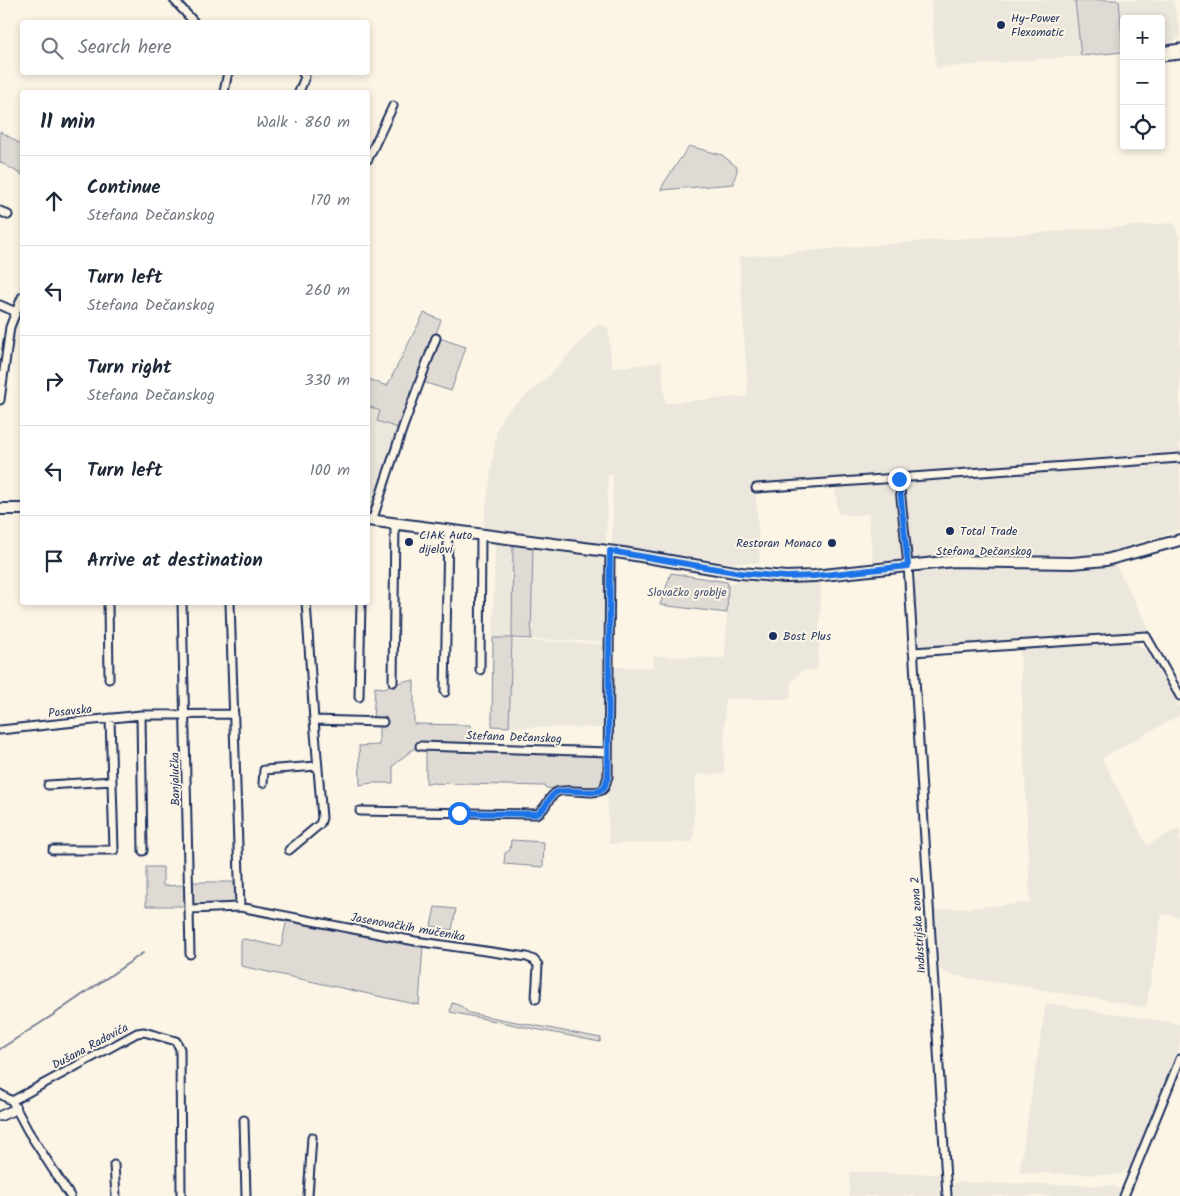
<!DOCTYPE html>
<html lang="en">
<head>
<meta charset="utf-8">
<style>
  :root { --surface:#fff; --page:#f6f6f7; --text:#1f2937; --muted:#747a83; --line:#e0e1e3 }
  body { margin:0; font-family:Kalam,sans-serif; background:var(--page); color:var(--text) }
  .controls { position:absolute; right:15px; top:15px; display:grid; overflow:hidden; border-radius:5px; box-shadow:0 2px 8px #0003 }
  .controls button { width:45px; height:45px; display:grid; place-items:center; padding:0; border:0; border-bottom:1px solid var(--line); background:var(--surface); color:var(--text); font:25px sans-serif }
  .stop { position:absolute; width:15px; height:15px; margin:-11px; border:4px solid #1a73e8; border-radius:50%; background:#fff }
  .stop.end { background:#1a73e8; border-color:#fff; box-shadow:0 1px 5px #0008 }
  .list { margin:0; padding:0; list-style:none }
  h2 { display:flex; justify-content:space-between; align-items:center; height:65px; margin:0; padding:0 20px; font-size:21px }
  h2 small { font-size:16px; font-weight:400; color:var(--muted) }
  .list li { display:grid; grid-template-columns:32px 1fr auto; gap:15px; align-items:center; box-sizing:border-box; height:90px; padding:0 20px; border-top:1px solid var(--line) }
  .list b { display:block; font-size:19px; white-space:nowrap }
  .list p { margin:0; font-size:16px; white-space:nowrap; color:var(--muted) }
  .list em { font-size:16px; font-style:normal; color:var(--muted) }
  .icon { flex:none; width:28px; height:28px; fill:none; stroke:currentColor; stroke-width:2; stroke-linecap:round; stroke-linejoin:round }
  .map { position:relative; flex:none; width:1180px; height:1196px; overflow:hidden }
  .search { position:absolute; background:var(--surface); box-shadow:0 2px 8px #0003; left:20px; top:20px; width:350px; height:55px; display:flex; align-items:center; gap:12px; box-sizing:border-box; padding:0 18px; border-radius:5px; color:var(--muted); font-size:19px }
  .panel { position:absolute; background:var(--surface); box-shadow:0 2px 8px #0003; left:20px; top:90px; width:350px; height:515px; border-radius:5px }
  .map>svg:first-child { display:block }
  .built { fill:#ece7dc }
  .green { fill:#dfdbd4; stroke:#7d8599 }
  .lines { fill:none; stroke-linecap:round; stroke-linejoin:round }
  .stream { stroke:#767f94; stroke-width:2 }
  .minor-casing { stroke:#1b2f5e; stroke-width:11 }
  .tertiary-casing { stroke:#1b2f5e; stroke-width:12 }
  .secondary-casing { stroke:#1b2f5e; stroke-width:14 }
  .minor { stroke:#fcf5e5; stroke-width:7 }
  .tertiary { stroke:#fcf5e5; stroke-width:9 }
  .secondary { stroke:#fcf5e5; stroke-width:10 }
  .route { stroke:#1a73e8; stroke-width:6 }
  .poi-dot { fill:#1b2f5e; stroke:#fcf5e5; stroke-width:2 }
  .labels { text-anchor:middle; stroke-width:4; stroke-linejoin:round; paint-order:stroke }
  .poi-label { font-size:12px; fill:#1b2f5e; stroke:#fcf5e5; text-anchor:start }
  .street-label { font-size:12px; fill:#1b2f5e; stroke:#fcf5e5 }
  .park-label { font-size:12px; fill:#425176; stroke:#fcf5e5 }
</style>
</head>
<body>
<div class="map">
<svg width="1180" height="1196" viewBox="0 0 1180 1196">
  <rect width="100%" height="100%" fill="#fcf5e5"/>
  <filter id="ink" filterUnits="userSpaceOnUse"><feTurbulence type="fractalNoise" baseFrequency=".02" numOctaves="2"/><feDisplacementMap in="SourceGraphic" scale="10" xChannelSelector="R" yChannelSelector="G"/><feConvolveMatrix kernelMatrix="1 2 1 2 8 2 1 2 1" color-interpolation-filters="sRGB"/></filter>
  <g filter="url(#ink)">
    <path class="built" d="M 931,0 L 1075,0 L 1081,56 L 936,68 Z
      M 1119,0 L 1173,0 L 1180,30 L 1180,38 L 1170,44 L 1161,45 L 1161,19 L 1124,19 L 1123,52 Z
      M 1174,223 L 1180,240 L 1180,530 L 1099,555 L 957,555 L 873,562 L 868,514 L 851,515 L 838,514 L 835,487 L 756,494 L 760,563 L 733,563 L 683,555 L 676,555 L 612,545 L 613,475 L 608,475 L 606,545 L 483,528 L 497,430 L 503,415 L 550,375 L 598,323 L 608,328 L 612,368 L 662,362 L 665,403 L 748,396 L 739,257 L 885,244 Z
      M 368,406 L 380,411 L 377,421 L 401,429 L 373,514 L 368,513 Z
      M 495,543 L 513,545 L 512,638 L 493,638 Z
      M 533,547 L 606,556 L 608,559 L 605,642 L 531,639 Z
      M 1115,564 L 1150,630 L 923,647 L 916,642 L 915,581 L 916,574 L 920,570 L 973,566 L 1069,569 Z
      M 740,581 L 821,583 L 818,670 L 803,670 L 792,681 L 790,699 L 725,699 L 724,774 L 696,775 L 693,842 L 609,844 L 607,787 L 613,781 L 612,667 L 653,667 L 654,656 L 725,658 L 728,585 Z
      M 512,640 L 605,644 L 604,728 L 509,727 Z
      M 1124,640 L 1140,646 L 1154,657 L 1180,707 L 1180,715 L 1102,758 L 1147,845 L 1180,828 L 1180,917 L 1162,914 L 1146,1007 L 946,974 L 940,969 L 934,910 L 1030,903 L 1020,649 Z
      M 1046,1003 L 1180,1024 L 1180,1046 L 1130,1167 L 1119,1175 L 1019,1173 Z
      M 850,1172 L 939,1174 L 941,1196 L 849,1196 Z
      M 957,1182 L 1115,1186 L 1119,1190 L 1120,1196 L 950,1196 L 949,1186 Z"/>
    <path class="green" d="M 1075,0 L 1119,0 L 1123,52 L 1081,56 Z
      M 0,131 L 22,145 L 22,175 L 0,162 Z
      M 689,146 L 722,155 L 737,167 C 738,174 733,177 734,184 L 661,190 L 664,183 Z
      M 424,313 L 441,320 L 401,429 L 377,421 L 380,411 L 368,406 L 368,379 L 387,386 Z
      M 439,338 L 466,347 L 451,391 L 423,382 Z
      M 513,545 L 533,547 L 531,639 L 512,638 L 509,727 L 492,726 L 493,638 L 512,638 Z
      M 671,573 L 727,582 L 728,585 L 727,613 L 660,605 Z
      M 404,681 L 414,681 L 414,724 L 471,725 L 472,752 L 605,756 C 604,769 607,785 593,790 L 546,788 L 545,786 L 426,783 L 426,750 L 413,749 L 393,766 L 393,783 L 371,783 L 360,785 L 359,746 L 379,745 L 379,726 L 385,726 L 385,721 L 373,720 L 375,687 L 384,688 Z
      M 511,840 L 544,842 L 543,867 L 504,864 L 505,853 L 510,850 Z
      M 146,867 L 163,867 L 163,886 L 185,885 L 185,906 L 146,906 Z
      M 190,882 L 234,882 L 236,904 L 194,905 L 192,902 Z
      M 435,907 L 456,909 L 452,930 L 431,926 Z
      M 287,919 L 423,945 L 419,1005 L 241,966 L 241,940 L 245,939 L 281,947 Z
      M 452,1003 L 461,1006 L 469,1013 L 601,1038 L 600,1042 L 450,1012 Z"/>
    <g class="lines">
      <path class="stream" d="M 0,1049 L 53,1015 L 143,953"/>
      <g class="minor-casing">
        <path id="minor" d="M 174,0 L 194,22
          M 1161,51 L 1180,48
          M 1161,57 L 1180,55
          M 224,92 L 228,72
          M 299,92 L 305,77 L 302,72
          M 368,159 L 393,106
          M 0,211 L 8,215
          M 0,305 L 16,312
          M 0,400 L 10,327 L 22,297
          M 899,479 L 908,565 L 947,1196
          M 756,488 L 1180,458
          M 372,521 L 403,427 L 436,338
          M 108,602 L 109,679
          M 182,602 L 190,954
          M 230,603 L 240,907
          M 913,652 L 1146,636 L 1180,696
          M 480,670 L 481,535
          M 393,682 L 395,524
          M 445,692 L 448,531
          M 359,697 L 361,602
          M 141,715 L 143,851
          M 314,720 L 383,722
          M 0,730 L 141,715 L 234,714
          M 420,746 L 608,752
          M 263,783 L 264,770 L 317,766
          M 48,785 L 112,781
          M 360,811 L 536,814 C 547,810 547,797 557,792 C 567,787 598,797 604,788 C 606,785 606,780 608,777 L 610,551
          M 53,850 L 114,850 L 110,718
          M 289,850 L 320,824 L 322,818 L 314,720 L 306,602
          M 190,909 L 240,907 L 415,941 L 527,957 L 534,960 L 538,965 L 536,999
          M 0,1094 L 12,1101 L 28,1131 L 70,1196
          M 12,1101 L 137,1033 L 144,1032 L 176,1041 L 180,1049 L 181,1196
          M 244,1120 L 246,1196
          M 114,1165 L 116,1196
          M 308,1196 L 312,1137
          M 1124,1196 L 1180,1059"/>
      </g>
      <g class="tertiary-casing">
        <path id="tertiary" d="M 0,1116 L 16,1109"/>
      </g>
      <g class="secondary-casing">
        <path id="secondary" d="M 0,509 L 22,509
          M 368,520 L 623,553 L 741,573 L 786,577 L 814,576 L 954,561 L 1072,563 L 1106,560 L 1180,540"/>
      </g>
      <use href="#minor" class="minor"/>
      <use href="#tertiary" class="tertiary"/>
      <use href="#secondary" class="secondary"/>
    </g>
  </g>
  <g class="lines" filter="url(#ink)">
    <path class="route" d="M 459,813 L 536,814 C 547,810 547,797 557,792 C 567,787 598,797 604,788 C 606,785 606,780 608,777 L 610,551 L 741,573 L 786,577 L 814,576 L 908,566 L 899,479"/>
  </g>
  <g class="poi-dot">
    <circle cx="1001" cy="25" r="5"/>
    <circle cx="950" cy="531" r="5"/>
    <circle cx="409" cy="542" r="5"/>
    <circle cx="832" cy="543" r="5"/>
    <circle cx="773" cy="636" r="5"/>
  </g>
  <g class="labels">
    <g class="poi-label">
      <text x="1011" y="22">Hy-Power<tspan x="1011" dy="14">Flexomatic</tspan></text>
      <text x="960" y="535">Total Trade</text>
      <text x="419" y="539">CIAK Auto<tspan x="419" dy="14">dijelovi</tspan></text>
      <text x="822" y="547" text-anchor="end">Restoran Monaco</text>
      <text x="783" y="640">Bost Plus</text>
    </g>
    <g class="street-label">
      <text x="984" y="555">Stefana Dečanskog</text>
      <text transform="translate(70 711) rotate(-6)" y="4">Posavska</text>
      <text transform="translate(514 737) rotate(2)" y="4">Stefana Dečanskog</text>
      <text transform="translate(175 779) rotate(-91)" y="4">Banjalučka</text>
      <text transform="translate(918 925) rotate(-94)" y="4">Industrijska zona 2</text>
      <text transform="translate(408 927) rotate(10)" y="4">Jasenovačkih mučenika</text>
      <text transform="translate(90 1046) rotate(-28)" y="4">Dušana Radovića</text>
    </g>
    <g class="park-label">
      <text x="687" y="596">Slovačko groblje</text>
    </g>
  </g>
</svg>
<div class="controls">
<button>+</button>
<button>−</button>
<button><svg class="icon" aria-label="locate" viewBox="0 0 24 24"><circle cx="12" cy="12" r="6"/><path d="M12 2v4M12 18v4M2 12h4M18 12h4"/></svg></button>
</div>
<div class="stop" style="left:459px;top:813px"></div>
<div class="stop end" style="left:899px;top:479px"></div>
<div class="search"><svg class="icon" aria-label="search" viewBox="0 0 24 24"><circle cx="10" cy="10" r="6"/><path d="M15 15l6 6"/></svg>Search here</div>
<section class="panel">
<h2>11 min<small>Walk · 860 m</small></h2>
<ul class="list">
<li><svg class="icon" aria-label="ahead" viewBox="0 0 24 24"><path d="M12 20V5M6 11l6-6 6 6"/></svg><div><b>Continue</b><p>Stefana Dečanskog</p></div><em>170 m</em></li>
<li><svg class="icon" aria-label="left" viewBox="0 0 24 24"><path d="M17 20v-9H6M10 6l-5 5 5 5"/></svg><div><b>Turn left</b><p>Stefana Dečanskog</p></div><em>260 m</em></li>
<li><svg class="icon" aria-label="right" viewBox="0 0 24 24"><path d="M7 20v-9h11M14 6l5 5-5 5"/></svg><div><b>Turn right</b><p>Stefana Dečanskog</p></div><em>330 m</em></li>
<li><svg class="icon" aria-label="left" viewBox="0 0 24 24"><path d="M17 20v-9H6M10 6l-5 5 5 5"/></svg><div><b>Turn left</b></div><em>100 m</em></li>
<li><svg class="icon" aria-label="arrive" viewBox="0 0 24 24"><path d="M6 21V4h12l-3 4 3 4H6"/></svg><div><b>Arrive at destination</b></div></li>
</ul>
</section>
</div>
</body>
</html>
